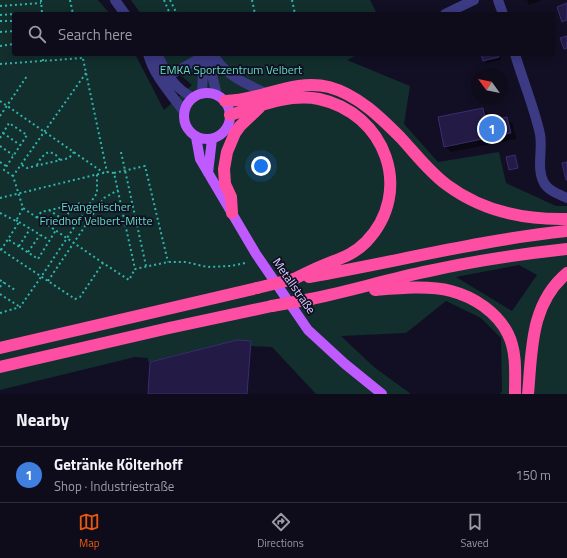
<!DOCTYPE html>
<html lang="en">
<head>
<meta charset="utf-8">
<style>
  :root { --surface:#0e0b1b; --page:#1c1928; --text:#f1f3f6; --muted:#9b9ba3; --line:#2e2b3a; --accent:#ea580c }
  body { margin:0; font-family:"Titillium Web",sans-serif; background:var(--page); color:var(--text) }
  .compass { position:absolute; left:471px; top:68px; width:36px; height:36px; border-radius:50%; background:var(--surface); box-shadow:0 2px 10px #0003; rotate:303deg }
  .you { position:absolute; left:261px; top:166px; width:14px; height:14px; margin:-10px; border:3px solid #fff; border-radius:50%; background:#1a73e8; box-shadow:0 0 0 6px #1a73e833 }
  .badge { display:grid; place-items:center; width:26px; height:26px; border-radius:50%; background:var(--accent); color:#fff; font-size:13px; font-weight:700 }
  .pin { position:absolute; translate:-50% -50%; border:2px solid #fff; box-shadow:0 1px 4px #0006 }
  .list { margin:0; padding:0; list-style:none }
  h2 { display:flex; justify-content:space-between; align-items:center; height:52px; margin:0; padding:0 16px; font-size:17px }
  h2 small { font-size:13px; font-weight:400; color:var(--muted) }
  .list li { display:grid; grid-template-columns:26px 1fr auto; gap:12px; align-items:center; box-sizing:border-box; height:56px; padding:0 16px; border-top:1px solid var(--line) }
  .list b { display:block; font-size:15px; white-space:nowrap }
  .list p { margin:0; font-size:13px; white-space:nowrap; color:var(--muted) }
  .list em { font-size:13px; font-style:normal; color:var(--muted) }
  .icon { flex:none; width:22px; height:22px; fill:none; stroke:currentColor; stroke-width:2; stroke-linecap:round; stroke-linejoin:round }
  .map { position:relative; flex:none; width:567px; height:394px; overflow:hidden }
  .search { position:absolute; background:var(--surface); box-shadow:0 2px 10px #0003; left:12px; right:12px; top:12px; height:44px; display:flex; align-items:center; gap:10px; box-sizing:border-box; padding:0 14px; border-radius:4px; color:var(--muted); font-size:15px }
  .sheet { height:108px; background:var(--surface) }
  nav { display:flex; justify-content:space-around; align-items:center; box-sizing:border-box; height:56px; border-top:1px solid var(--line); background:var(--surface); font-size:11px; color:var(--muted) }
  nav a { display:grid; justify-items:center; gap:2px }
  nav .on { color:var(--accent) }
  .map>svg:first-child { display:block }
  .green { fill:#122e2d; fill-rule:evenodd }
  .shadow { fill:#0007 }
  .building { fill:#231b45; stroke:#3a2d71 }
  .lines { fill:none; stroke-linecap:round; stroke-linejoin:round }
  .path { stroke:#30b5ac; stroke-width:2; stroke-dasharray:2 3; stroke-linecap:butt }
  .minor { stroke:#3c3a83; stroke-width:10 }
  .major { stroke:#bf5afe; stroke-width:10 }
  .highway { stroke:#fe4ea4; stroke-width:12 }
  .highway-bridge { stroke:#fe4ea4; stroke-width:12 }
  .labels { text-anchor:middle; stroke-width:3.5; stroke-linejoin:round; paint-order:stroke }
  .park-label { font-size:12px; fill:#5edfbd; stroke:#120f24 }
  .street-label { font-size:12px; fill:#d7d2ff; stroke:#120f24 }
</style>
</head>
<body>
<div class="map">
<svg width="567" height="394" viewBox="0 0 567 394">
  <rect width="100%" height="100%" fill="#120f24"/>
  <path class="green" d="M 0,0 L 98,0 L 110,14 L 14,14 L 14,54 L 135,54 L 164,110 L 192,85 L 166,63 L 162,54 L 359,54 L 347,60 L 410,86 L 404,124 L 438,162 L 499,152 L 506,183 L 556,206 L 567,206 L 567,394 L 500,394 L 502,391 L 501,338 L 481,318 L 446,301 L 406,333 L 341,336 L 374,367 L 411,394 L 316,394 L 272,347 L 251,346 L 250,341 L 237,340 L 148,362 L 148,358 L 135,357 L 0,390 ZM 519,265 L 537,275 L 512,311 L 456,277 Z
    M 131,0 L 370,0 L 377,14 L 141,14 Z"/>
  <path class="shadow" d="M 527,0 L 542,0 L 529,5 Z
    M 482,54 L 500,54 L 501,60 L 486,63 L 484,60 Z
    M 483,109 L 489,114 L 490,122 L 507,119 L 513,124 L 516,139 L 451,152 L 445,147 L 439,118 Z
    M 250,342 L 251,343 L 247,394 L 148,394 Z"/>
  <path class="building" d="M 567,3 L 567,20 L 562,22 L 557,7 Z
    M 567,36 L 567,48 L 564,49 L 560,38 Z
    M 481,54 L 499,54 L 499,57 L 483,61 Z
    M 483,108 L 486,122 L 507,117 L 511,133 L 444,147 L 438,117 Z
    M 515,155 L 518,168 L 509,170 L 506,157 Z
    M 567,162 L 567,180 L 566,180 L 562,163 Z
    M 237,340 L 251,341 L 247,394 L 148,394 L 150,362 Z"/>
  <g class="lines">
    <path class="path" d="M 41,0 L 42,13
      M 70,0 L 73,14
      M 164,0 L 170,14
      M 170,0 L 177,14
      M 252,0 L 255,14
      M 292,0 L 295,14
      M 0,6 L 41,3
      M 24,14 L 42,13
      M 0,15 L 14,14
      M 0,21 L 14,21
      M 0,32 L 14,31
      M 0,46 L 14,44
      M 43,54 L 43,61
      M 82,54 L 107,172
      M 0,64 L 83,58
      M 86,73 L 13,176 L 23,208 L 103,263
      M 0,101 L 104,173
      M 0,116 L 27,76
      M 3,133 L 20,145
      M 0,138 L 9,123 L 27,135 L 4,170 L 13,176
      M 0,146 L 13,155
      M 121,152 L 146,266
      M 0,162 L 6,166
      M 22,165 L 27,168 L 69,158 L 74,152
      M 37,165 C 40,159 44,153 50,152 L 56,155 L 60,160
      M 114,173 L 145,166 L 168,262
      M 0,198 L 107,172 L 114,173 L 135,269 L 168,262 L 186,262 L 207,267 L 231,266 L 245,263
      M 49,210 L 64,220 L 69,212 L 68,206
      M 0,213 L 16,221 L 23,208
      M 37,218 L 41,212 L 81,203 L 88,207
      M 19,222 L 49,240
      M 9,240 L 38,259 L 56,230
      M 19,246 L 30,229
      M 0,249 L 75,299 L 80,297 L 103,263 L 129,280 L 135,269
      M 1,250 L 19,222 L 16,220
      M 28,252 L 40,235
      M 0,280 L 15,290
      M 48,281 L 104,198 L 118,190
      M 0,287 L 4,282
      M 0,294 L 20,307
      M 0,313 L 20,307 L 41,277 L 97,193 L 97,174"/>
    <path class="minor" d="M 115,0 L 125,14
      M 498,0 L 503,14
      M 445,14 L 474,0
      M 148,54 C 155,78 170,92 184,112
      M 157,54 C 167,74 172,86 193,98
      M 204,54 L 211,71 L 217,95
      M 213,54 C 223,74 246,84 266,93
      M 515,54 C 523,81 534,107 540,134 C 543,150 536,168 544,183 C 549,191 558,194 567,198
      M 202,58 L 203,70 L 202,94
      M 168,76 L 202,57"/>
    <path class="major" d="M184 116a23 23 0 1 1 46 0a23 23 0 1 1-46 0Z
      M 196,137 L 200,159 L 256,254 L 308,330 L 345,364 L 382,394
      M 208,173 L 212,139"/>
    <path class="highway" d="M 225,101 C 261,101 293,78 329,87 C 358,95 380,117 400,137 C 415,153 429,172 447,185 C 482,211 524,220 567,219
      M 230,115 C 258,106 290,93 319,99 C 385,113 415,191 366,242 C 353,255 341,258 324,265 C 314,269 304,274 294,279
      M 232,213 L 231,197 L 225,184 L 224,169 L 227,152 L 235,133 L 240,126 L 259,108
      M 309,277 C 395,262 480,240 567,231
      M 375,290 C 398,288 429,285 451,291 C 474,297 497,312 508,334 C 517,352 515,374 515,394
      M 311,299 C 351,291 389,279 429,271 C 474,261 521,254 567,249
      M 0,348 L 257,288
      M 0,367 L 169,328 L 272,306
      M 528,394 C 532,350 530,304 567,273"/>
    <path class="highway-bridge" d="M 257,288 L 294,279
      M 272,306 L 311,299"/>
  </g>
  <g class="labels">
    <g class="park-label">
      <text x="231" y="74">EMKA Sportzentrum Velbert</text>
      <text x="96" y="211">Evangelischer<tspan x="96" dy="14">Friedhof Velbert-Mitte</tspan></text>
    </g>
    <g class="street-label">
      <text transform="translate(294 286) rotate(55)" y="4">Metallstraße</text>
    </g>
  </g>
</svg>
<svg class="compass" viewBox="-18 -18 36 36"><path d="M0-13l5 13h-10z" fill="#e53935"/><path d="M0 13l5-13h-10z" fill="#9b9ba3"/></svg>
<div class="you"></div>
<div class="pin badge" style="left:492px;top:129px;background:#3f7fe0">1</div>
<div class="search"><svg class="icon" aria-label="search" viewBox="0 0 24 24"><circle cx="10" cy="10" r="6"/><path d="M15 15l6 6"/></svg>Search here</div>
</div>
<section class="sheet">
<h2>Nearby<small></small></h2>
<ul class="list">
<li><span class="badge" style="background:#3f7fe0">1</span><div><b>Getränke Költerhoff</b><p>Shop · Industriestraße</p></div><em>150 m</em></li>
</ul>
</section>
<nav>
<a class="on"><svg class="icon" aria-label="map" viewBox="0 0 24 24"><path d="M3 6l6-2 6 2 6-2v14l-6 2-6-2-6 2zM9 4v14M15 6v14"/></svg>Map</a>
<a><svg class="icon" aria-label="directions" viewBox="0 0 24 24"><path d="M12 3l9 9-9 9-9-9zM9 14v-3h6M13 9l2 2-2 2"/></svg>Directions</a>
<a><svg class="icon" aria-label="saved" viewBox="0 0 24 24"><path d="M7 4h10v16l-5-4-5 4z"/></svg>Saved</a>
</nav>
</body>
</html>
